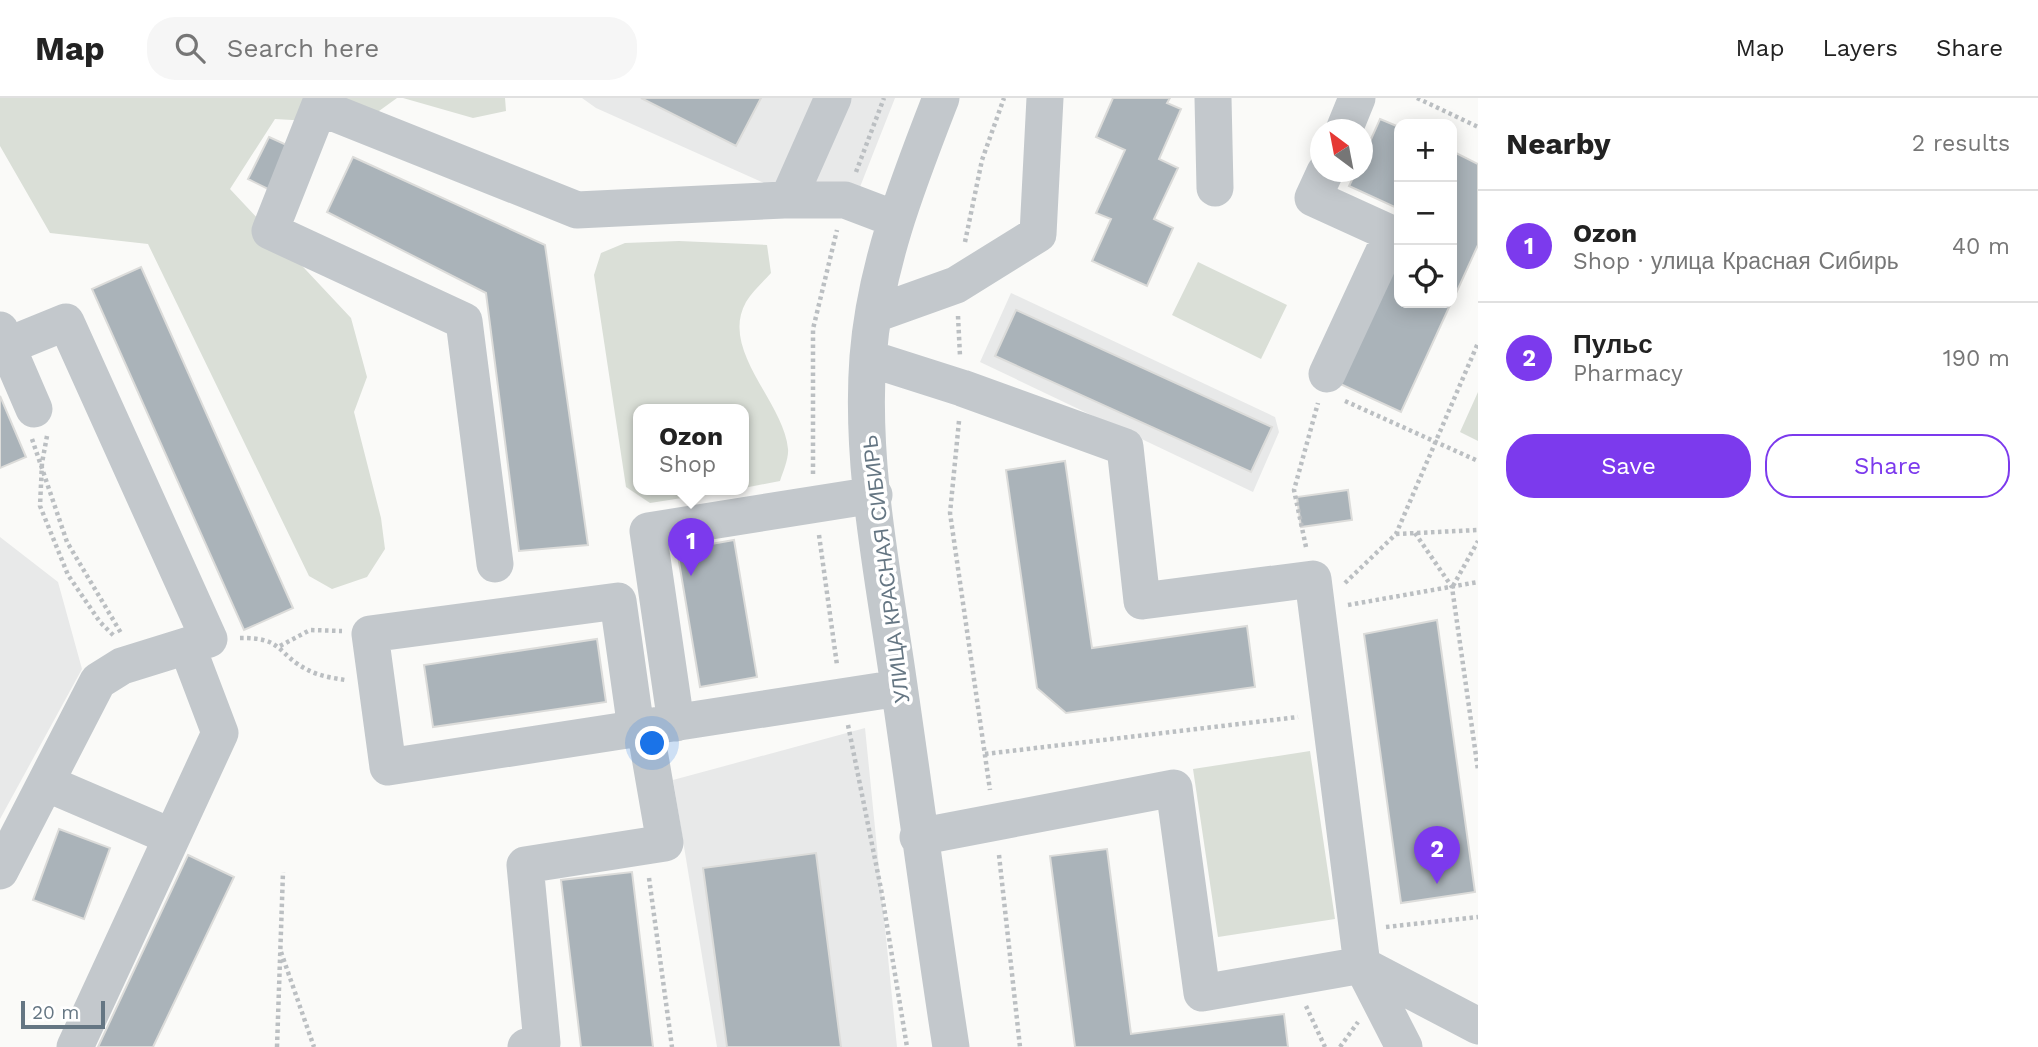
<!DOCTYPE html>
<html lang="en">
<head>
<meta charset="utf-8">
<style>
  :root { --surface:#fff; --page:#f6f6f6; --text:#222; --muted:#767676; --line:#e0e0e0; --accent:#7c3aed }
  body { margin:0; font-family:"Work Sans",sans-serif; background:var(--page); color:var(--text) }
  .controls { position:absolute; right:21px; top:21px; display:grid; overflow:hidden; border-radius:14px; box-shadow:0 4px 18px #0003 }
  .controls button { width:63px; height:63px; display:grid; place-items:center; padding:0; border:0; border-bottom:2px solid var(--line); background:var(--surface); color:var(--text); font:35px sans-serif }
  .compass { position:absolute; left:1310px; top:21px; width:63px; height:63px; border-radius:50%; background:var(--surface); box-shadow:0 4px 18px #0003; rotate:328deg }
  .scale { position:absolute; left:21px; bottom:18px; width:84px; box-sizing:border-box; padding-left:7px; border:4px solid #657683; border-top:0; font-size:19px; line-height:24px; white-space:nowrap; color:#657683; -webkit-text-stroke:5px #fff; paint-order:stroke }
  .you { position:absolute; left:653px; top:646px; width:24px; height:24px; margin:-18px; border:5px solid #fff; border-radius:50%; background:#1a73e8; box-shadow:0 0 0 10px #1a73e833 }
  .badge { display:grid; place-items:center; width:46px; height:46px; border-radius:50%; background:var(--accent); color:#fff; font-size:23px; font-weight:700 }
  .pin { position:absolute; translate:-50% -58px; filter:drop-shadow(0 2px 4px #0008) }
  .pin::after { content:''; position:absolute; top:37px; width:24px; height:21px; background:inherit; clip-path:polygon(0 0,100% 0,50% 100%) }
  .popup { position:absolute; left:633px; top:306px; width:116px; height:91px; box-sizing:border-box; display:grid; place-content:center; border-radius:14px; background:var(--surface); filter:drop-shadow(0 2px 5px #0005); font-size:23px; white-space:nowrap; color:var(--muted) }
  .popup b { font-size:26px; color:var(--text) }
  .popup::after { content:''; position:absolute; left:50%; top:100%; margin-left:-14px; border:14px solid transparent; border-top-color:var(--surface) }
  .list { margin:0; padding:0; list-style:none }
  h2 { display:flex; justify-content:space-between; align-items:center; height:91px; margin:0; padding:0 28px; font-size:30px }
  h2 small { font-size:23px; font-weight:400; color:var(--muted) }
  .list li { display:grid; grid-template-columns:46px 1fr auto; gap:21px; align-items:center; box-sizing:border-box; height:112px; padding:0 28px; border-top:2px solid var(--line) }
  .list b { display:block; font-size:26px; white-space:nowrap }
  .list p { margin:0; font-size:23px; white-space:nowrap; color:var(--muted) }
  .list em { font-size:23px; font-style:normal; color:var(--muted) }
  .actions { display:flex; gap:14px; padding:21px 28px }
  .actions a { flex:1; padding:16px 0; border:2px solid var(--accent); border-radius:28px; text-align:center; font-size:24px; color:var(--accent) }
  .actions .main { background:var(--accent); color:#fff }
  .icon { flex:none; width:38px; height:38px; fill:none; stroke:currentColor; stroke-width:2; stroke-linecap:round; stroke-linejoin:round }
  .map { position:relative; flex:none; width:1478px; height:949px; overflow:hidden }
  header { display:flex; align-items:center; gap:42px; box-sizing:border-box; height:98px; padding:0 35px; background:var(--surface); border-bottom:2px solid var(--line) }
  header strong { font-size:33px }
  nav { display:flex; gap:38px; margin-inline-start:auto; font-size:24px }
  .search { width:490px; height:63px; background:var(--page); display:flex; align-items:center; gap:18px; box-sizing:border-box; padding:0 24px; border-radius:28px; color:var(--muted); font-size:26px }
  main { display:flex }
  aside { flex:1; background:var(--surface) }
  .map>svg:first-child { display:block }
  .built { fill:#e8e9e9 }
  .green { fill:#dadfd7 }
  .building { fill:#aab3b9; stroke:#dcdcda; stroke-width:2 }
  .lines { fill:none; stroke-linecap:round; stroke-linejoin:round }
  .path { stroke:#bbbfc2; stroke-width:4.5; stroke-dasharray:3.5 3.5; stroke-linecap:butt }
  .minor { stroke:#c3c8cc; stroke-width:37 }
  .labels { text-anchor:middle; stroke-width:7; stroke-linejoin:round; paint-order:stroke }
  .street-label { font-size:21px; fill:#657683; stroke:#fff }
</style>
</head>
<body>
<header>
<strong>Map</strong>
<div class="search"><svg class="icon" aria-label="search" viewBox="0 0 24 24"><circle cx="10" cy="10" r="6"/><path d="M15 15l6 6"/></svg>Search here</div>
<nav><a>Map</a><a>Layers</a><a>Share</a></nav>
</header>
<main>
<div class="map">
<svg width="1478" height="949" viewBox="0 0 1478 949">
  <rect width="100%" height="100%" fill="#fafaf8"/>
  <path class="built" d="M 582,0 L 895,0 L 847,122 L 596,10 Z
    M 1011,195 L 1275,319 L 1279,334 L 1253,394 L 980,264 Z
    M 0,439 L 58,484 L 82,571 L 0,721 Z
    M 865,630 L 897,949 L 717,949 L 673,682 Z"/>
  <path class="green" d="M 0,0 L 397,0 L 361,26 L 275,21 L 230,91 L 351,220 L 367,279 L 354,314 L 381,420 L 385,451 L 367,479 L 332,491 L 309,478 L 148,146 L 50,135 L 0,48 Z
    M 403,0 L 505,0 L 506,13 L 473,20 Z
    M 679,143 L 767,147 L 771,175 C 763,184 752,194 746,204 C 719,252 784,304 788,351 C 789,360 783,374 780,383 L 744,390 L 744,312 L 638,312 L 638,392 L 688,392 L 682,400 L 650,405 L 626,389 L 594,177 L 601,155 L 625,145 Z
    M 1198,164 L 1287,207 L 1261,261 L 1172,217 Z
    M 1478,294 L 1478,343 L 1460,334 Z
    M 1310,653 L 1335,821 L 1218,839 L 1193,671 Z"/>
  <path class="building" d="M 641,0 L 761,0 L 736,48 Z
    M 1113,0 L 1170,0 L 1167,5 L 1181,11 L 1159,61 L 1178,70 L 1154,121 L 1173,130 L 1147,188 L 1092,163 L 1111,121 L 1096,115 L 1125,52 L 1096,39 Z
    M 1380,21 L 1399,29 L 1399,111 L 1349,88 L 1356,74 L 1363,74 L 1363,59 Z
    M 269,39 L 291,49 L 270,92 L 248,81 Z
    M 1452,53 L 1478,66 L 1478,147 L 1452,204 Z
    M 353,59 L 545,147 L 588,447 L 519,453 L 486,195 L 327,114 Z
    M 1399,148 L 1399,205 L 1451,205 L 1401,314 L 1336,284 Z
    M 141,169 L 293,510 L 244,532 L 92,191 Z
    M 1016,212 L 1272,329 L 1251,374 L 995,258 Z
    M 0,298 L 26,359 L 0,370 Z
    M 1065,363 L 1092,550 L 1247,528 L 1255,589 L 1066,615 L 1037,590 L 1006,372 Z
    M 1348,392 L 1352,422 L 1301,429 L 1297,399 Z
    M 734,442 L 757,579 L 700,589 L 677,452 Z
    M 1437,522 L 1475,794 L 1401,805 L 1364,536 Z
    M 597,541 L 606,604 L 433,629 L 424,567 Z
    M 59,731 L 110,750 L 84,821 L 33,802 Z
    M 1107,751 L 1131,936 L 1284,916 L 1288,949 L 1075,949 L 1050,758 Z
    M 816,755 L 841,949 L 727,949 L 703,770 Z
    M 188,757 L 234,779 L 153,949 L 98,949 Z
    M 632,774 L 653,949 L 581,949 L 561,782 Z"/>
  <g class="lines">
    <path class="path" d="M 1417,0 L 1478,29
      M 856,74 L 884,0
      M 965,144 L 982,62 L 1004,0
      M 958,218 L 960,258
      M 1345,303 L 1478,363
      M 959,323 L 950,415 L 990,692
      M 47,338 L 42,365 L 40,408 L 68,477 L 100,524 L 115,539
      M 32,341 L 67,444 L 121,535
      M 813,376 L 813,231 L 837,132
      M 1415,435 L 1452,489 L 1478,672
      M 1396,436 L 1478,432
      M 819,437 L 837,567
      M 1306,449 L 1294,392 L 1318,305
      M 1345,485 L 1396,436 L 1478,245
      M 1453,488 L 1478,443
      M 1348,507 L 1478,484
      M 240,540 C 284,539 277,557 308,572 C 319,578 333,580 345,582
      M 280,548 L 310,532 L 342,533
      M 848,627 L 881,791 L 907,949
      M 985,656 L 1298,619
      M 999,757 L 1020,949
      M 649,780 L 672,949
      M 1386,829 L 1478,819
      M 281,854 L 314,949
      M 1306,908 L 1325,949
      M 277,949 L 283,774
      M 1340,949 L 1358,924"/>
    <path class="minor" d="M 941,0 C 908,85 875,168 868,259 C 860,366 883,476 898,581 C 916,704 932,827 951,949
      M 1213,0 L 1215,90
      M 1344,32 L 1357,0
      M 1325,74 L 1313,100 L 1392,136 L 1327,276
      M 784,102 L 791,95 L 833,0
      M 875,216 L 956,187 L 1038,136 L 1045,0
      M 0,232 L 34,311
      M 868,260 L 962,290 L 1125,349 L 1142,503 L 1313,481 L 1362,867 L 1478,928
      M 495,466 L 464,223 L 270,133 L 319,9 L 577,112 L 784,102 L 845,102 L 895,121
      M 676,625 L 648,433 L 874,397
      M 636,631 L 618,503 L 370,536 L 388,669 L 899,590
      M 46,685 L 172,739
      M 918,739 L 1174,690 L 1202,895 L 1362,867 L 1404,949
      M 0,773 L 98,583 L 122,568 L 209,541 L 66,224 L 7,248
      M 75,949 L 220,635 L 187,548
      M 526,949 L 542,945 L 525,767 L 665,745 L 645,630"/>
  </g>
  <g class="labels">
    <g class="street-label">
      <text transform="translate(886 471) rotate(-97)" y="7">УЛИЦА КРАСНАЯ СИБИРЬ</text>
    </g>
  </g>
</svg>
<div class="controls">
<button>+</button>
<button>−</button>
<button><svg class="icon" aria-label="locate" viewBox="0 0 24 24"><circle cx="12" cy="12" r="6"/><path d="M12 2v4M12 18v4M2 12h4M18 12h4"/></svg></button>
</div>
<svg class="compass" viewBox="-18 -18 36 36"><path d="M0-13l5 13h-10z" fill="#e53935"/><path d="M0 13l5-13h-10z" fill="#767676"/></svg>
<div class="scale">20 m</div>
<div class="you"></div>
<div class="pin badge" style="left:691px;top:478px">1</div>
<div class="popup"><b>Ozon</b>Shop</div>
<div class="pin badge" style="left:1437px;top:786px">2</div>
</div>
<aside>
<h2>Nearby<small>2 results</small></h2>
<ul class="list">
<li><span class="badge">1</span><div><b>Ozon</b><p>Shop · улица Красная Сибирь</p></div><em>40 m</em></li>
<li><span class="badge">2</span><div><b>Пульс</b><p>Pharmacy</p></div><em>190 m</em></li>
</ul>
<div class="actions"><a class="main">Save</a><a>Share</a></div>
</aside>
</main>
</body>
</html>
